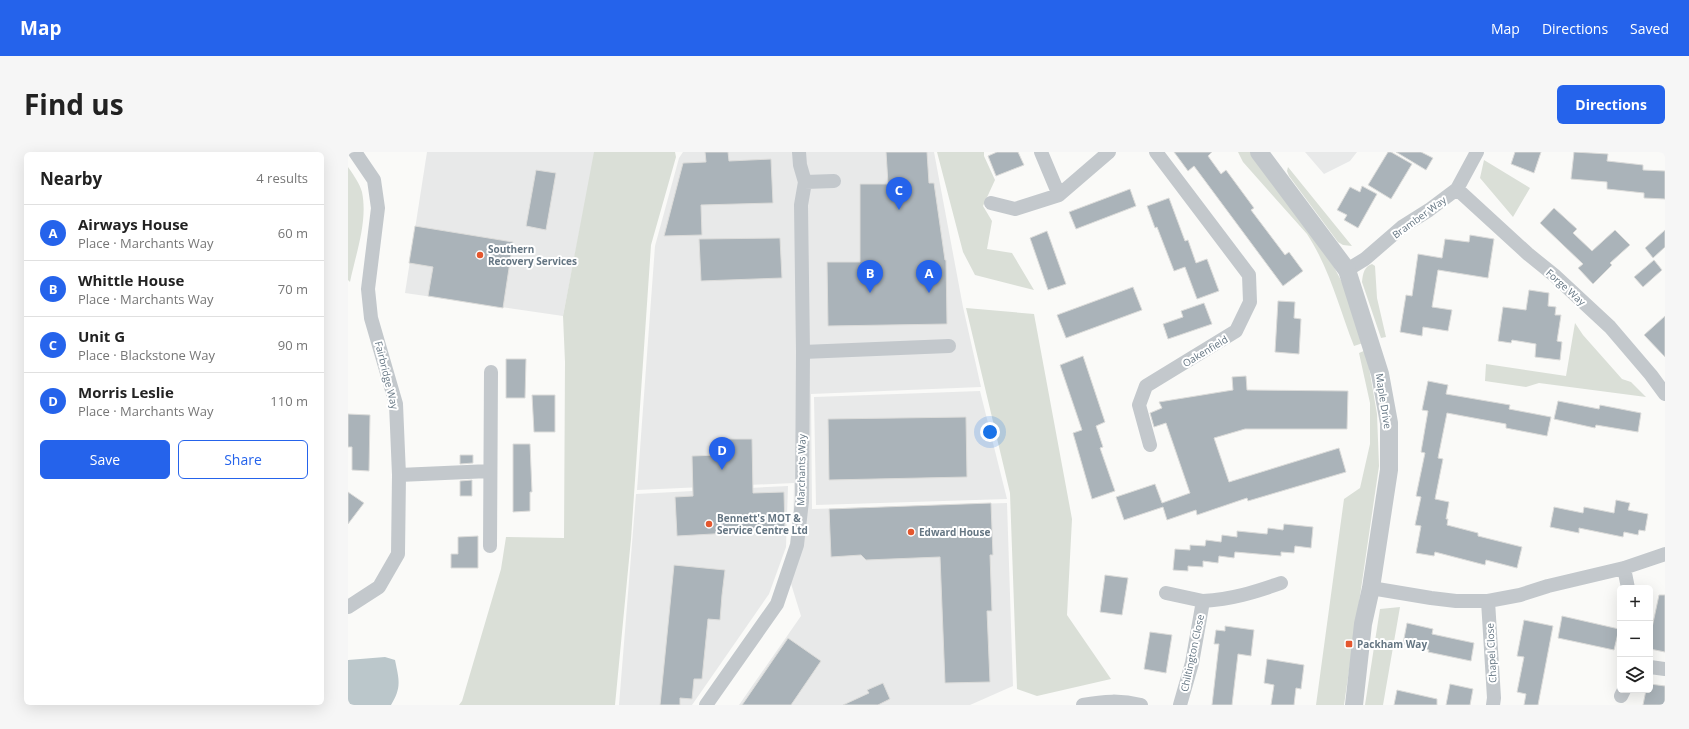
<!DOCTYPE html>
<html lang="en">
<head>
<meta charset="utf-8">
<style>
  :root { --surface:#fff; --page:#f6f6f6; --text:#222; --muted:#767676; --line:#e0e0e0; --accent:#2563eb }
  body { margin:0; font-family:"Open Sans",sans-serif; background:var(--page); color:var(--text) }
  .controls { position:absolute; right:12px; bottom:12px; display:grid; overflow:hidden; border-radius:6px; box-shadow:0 4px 16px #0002 }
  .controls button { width:36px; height:36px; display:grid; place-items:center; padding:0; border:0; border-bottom:1px solid var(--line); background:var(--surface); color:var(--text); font:20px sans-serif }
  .you { position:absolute; left:642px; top:280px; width:14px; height:14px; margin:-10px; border:3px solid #fff; border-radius:50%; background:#1a73e8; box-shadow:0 0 0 6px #1a73e833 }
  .badge { display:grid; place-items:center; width:26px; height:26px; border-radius:50%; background:var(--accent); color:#fff; font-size:13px; font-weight:700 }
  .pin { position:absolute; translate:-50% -33px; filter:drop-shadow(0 1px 2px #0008) }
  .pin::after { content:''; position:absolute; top:21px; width:14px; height:12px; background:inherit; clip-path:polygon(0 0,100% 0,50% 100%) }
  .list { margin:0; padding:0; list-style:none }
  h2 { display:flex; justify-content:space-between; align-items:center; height:52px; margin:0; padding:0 16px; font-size:17px }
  h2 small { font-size:13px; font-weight:400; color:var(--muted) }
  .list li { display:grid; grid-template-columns:26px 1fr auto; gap:12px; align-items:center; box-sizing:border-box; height:56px; padding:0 16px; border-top:1px solid var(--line) }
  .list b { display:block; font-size:15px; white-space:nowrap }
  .list p { margin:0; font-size:13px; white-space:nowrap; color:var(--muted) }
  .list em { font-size:13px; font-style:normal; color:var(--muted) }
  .actions { display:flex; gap:8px; padding:12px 16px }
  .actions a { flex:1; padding:9px 0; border:1px solid var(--accent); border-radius:6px; text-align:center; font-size:14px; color:var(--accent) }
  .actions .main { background:var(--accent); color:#fff }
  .icon { flex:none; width:22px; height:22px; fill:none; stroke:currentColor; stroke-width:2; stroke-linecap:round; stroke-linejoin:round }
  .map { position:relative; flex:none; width:1317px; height:553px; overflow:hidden; border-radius:6px }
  header { display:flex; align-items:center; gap:24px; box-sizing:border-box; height:56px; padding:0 20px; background:var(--accent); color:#fff }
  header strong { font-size:19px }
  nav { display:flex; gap:22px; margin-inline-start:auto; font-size:14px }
  .intro { display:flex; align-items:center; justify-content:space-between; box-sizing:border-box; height:96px; padding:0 24px }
  h1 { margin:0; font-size:28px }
  .button { padding:10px 18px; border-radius:6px; background:var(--accent); color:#fff; font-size:14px; font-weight:700 }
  main { display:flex; gap:24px; padding:0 24px }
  aside { flex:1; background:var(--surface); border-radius:6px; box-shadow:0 4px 16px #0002 }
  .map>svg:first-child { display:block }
  .built { fill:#e8e9e9 }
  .green { fill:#dadfd7 }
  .water { fill:#bbc7cb }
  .building { fill:#aab3b9; stroke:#dcdcda }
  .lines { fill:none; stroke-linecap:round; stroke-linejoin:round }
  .minor { stroke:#c3c8cc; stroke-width:14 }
  .tertiary { stroke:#c3c8cc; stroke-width:18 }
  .poi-dot { fill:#e4572e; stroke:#fff; stroke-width:1.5 }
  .labels { text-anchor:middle; stroke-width:4; stroke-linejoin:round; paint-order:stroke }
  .street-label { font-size:10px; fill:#657683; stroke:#fff }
  .poi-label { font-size:10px; font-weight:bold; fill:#657683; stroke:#fff; text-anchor:start }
</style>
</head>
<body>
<header>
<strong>Map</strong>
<nav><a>Map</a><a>Directions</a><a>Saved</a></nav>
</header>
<div class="intro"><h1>Find us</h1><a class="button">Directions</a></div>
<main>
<aside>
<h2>Nearby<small>4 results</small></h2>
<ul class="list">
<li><span class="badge">A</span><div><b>Airways House</b><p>Place · Marchants Way</p></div><em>60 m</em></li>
<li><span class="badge">B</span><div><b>Whittle House</b><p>Place · Marchants Way</p></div><em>70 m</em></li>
<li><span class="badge">C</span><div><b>Unit G</b><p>Place · Blackstone Way</p></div><em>90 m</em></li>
<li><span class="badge">D</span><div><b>Morris Leslie</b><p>Place · Marchants Way</p></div><em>110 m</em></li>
</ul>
<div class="actions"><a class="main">Save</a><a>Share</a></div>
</aside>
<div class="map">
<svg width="1317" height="553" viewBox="0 0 1317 553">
  <rect width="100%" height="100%" fill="#fafaf8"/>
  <path class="built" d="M 79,0 L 247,0 L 215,164 L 57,141 Z
    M 335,0 L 586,0 L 615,155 L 633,235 L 463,242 L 464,357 L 659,351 L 665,534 L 622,553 L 391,553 L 453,464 L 440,422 L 445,386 L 446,331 L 289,338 L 307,94 L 331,6 Z
    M 957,0 L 1009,0 L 1002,9 L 976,22 Z
    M 632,239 L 659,347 L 468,353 L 466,245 Z
    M 440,334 L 438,395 L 421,442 L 344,553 L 271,553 L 288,342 Z"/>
  <path class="green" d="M 246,0 L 327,0 L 328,5 L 303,93 L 283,387 L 267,553 L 111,553 L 114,549 L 153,417 L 158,385 L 216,386 L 217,210 L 215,164 Z
    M 589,0 L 636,0 L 636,4 L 647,28 L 635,54 L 644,69 L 639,97 L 664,101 L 686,138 L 627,123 L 615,100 Z
    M 890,0 L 904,0 L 986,115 L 997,136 L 1015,191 L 1006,194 C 991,156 982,117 959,82 L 895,10 Z
    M 1136,8 L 1182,36 L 1165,65 L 1132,26 Z
    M 0,15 C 5,22 12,32 14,40 C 20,69 8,101 2,130 L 0,128 Z
    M 940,15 L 1004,94 L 995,93 L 990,90 L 941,24 L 939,19 Z
    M 1024,112 L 1027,114 L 1029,146 L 1038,185 L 1033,186 L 1014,130 C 1015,121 1016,115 1024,112 Z
    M 618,156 L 686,162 L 724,367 L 719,463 L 763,527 L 689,544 L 669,537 L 662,341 Z
    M 1227,171 L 1235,183 L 1274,227 L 1283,230 L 1298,245 L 1191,231 L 1178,235 L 1137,229 L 1138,212 L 1218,224 Z
    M 1018,198 L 1029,262 L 1031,314 L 996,553 L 968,553 L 996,347 L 1012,336 L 1022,292 L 1022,251 L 1011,201 Z
    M 1052,455 L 1035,553 L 1017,553 L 1032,457 Z"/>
  <path class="water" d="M 37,505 L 47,508 C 51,528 54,535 43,553 L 0,553 L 0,508 Z"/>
  <path class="building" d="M 357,0 L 380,0 L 381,9 L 423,7 L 425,51 L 353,53 L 354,83 L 316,84 L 335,11 L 358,10 Z
    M 538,0 L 579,0 L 581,31 L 586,31 L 597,108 L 598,108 L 599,172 L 480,174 L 479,110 L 512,110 L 512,32 L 540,32 Z
    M 649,0 L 670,0 L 676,13 L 648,24 L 640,4 Z
    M 826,0 L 864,0 L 860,4 L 873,22 L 878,18 L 906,56 L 903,58 L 937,103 L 941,100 L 955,119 L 935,134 L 846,14 L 840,19 Z
    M 1040,0 L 1043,0 L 1064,12 L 1043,47 L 1020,33 Z
    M 1048,0 L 1073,0 L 1085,6 L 1078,18 Z
    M 1167,0 L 1193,0 L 1186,21 L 1163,12 Z
    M 1226,0 L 1260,2 L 1259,9 L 1295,13 L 1295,18 L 1317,19 L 1317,47 L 1296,46 L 1296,41 L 1259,37 L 1259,30 L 1223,27 Z
    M 188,18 L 208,21 L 198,78 L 178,74 Z
    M 1014,34 L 1029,42 L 1010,76 L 996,68 L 999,63 L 989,58 L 1002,35 L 1012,40 Z
    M 782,37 L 788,54 L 728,77 L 721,60 Z
    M 821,46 L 837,89 L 840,88 L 848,111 L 859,107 L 871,139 L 849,147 L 837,115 L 826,119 L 809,75 L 807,76 L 799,54 Z
    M 1206,56 L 1229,77 L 1225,81 L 1244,99 L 1267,78 L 1282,93 L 1262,111 L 1264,113 L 1245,132 L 1230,116 L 1235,112 L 1192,71 Z
    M 67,74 L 165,90 L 155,156 L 80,144 L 85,115 L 61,111 Z
    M 1317,78 L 1317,95 L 1305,106 L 1297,96 Z
    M 699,79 L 718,132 L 700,138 L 682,86 Z
    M 1122,83 L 1146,87 L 1140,126 L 1090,118 L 1084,155 L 1104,158 L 1100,179 L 1075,175 L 1074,184 L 1052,180 L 1058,143 L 1064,144 L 1070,102 L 1094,106 L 1097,87 L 1121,90 Z
    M 432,86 L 434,126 L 353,129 L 351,87 Z
    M 1306,108 L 1314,118 L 1295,135 L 1286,125 Z
    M 785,135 L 794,158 L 718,186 L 709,163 Z
    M 1181,138 L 1201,141 L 1200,154 L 1208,155 L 1207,163 L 1213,163 L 1209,189 L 1214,190 L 1212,208 L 1187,205 L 1188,192 L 1164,188 L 1163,191 L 1150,189 L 1155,155 L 1178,158 Z
    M 930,149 L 947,150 L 946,166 L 953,167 L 951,202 L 927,200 Z
    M 856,151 L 864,172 L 820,187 L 815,172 L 835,165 L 833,159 Z
    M 1317,164 L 1317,205 L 1296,183 Z
    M 735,204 L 757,270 L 748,274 L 755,295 L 752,296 L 767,339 L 744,347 L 725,281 L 734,278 L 712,213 Z
    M 158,207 L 178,207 L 177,246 L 158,246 Z
    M 898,224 L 899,238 L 1000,239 L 999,277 L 897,277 L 866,286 L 881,330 L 991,296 L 998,320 L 900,349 L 899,346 L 849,363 L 848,358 L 819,368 L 815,355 L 776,368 L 768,345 L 807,332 L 814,351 L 842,341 L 818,271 L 806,275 L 802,261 L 814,256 L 811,250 L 885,238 L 884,225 Z
    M 1080,229 L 1100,233 L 1098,242 L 1162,253 L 1161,257 L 1203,265 L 1199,284 L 1158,276 L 1158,272 L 1099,261 L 1090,306 L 1095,307 L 1087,347 L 1101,350 L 1098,367 L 1100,367 L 1099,373 L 1130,381 L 1130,384 L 1174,395 L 1169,416 L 1138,408 L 1137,413 L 1087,400 L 1086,404 L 1068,401 L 1073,374 L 1067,373 L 1073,345 L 1068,344 L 1077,301 L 1073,300 L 1080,259 L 1074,258 Z
    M 184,243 L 207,243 L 207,280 L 186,280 Z
    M 1210,249 L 1251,257 L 1252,253 L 1293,261 L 1290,280 L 1248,273 L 1247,276 L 1206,267 Z
    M 0,262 L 22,263 L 21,319 L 4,318 L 4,295 L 0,295 Z
    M 618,265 L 619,325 L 481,328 L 480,267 Z
    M 371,287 L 404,287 L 405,341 L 436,340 L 437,378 L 329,384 L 327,345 L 345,344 L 344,304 L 371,303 Z
    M 165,292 L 182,292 L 184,340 L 182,340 L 182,359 L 165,360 Z
    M 112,303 L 125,303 L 125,311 L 112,312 Z
    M 124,328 L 124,344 L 112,344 L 112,329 Z
    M 0,340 L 16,351 L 0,372 Z
    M 1268,348 L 1282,351 L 1280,358 L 1300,362 L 1297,379 L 1291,378 L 1290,383 L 1276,380 L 1275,385 L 1231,376 L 1231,381 L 1202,375 L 1206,355 L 1235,361 L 1236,355 L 1266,361 Z
    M 643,351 L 645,403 L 642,403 L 644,459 L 639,459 L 642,530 L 597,531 L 592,405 L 518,408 L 513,403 L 483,405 L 481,357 Z
    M 936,372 L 965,375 L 963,396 L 947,394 L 946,401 L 933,400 L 933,404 L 887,400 L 886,406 L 871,404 L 870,411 L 855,409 L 855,415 L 840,414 L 840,419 L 825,418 L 827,397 L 842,398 L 842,393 L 857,394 L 858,388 L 873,390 L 874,383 L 889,385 L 889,379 L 919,382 L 920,376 L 935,378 Z
    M 130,384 L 130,416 L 103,416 L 103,402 L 110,402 L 110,385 Z
    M 326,413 L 377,418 L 374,443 L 372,468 L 360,467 L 354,527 L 346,527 L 344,547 L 332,546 L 332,553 L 312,553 Z
    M 757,423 L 780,426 L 774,463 L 752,460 Z
    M 1311,443 L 1317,443 L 1317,500 L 1302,497 L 1302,485 Z
    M 1214,464 L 1271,477 L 1266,498 L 1210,486 Z
    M 1176,468 L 1205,474 L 1190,553 L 1176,553 L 1178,542 L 1169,540 L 1176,505 L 1169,504 Z
    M 1059,471 L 1085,477 L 1084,482 L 1126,491 L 1123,509 L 1080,500 L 1081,498 L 1055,492 Z
    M 877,474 L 906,478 L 903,504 L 890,502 L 884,553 L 864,553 L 871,492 L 866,492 L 868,478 L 877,479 Z
    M 802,480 L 824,483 L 818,521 L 796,517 Z
    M 440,486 L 473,509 L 443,553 L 394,553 Z
    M 919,507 L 956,513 L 953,537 L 948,536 L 946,553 L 923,553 L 926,533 L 916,531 Z
    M 535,531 L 542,547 L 530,553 L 495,553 L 521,541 L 519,538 Z
    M 1102,532 L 1125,537 L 1122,553 L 1098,553 Z
    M 1302,532 L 1317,534 L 1317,553 L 1295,553 L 1298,538 L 1302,538 Z
    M 1049,538 L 1089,547 L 1089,553 L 1046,553 Z"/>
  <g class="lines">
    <path class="minor" d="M 693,0 L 711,43
      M 457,30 L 486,29
      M 1109,37 L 1180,102 L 1206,123 L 1262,175 L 1303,223 L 1317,242
      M 643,51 L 667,57 L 711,43 L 761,0
      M 999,118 L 1017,107 L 1054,75 L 1081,58 L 1109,37 L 1129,0
      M 455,200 L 601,194
      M 802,293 L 791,253 L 798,234 L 888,179 L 902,150 L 901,123 L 808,0
      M 51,323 L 142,319
      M 142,394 L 143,220
      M 1276,416 L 1280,436
      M 1023,436 L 1083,446 L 1108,449 L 1140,449 L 1172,443 L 1200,434 L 1276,416 L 1317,402
      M 818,441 L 855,449 L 844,511 L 832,553
      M 855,449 C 885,447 904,441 933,431
      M 1140,449 L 1146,546 L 1145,553
      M 0,455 L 31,435 L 50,402 L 51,323 L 48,252 L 23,166 L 20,137 L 30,56 L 26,28 L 7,0
      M 1302,515 L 1317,517
      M 1273,544 L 1276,538
      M 358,553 L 429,452 L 449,393 L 454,349 L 455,200 L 453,53 L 457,30 L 452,13 L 451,0
      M 735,553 C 756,549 773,548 793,553"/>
    <path class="tertiary" d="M 911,0 L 999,118 L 1032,222 L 1041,271 L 1041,318 L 1023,436 L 1015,472 L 1006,553"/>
  </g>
  <g class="poi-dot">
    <circle cx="132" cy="103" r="4"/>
    <circle cx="361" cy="372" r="4"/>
    <circle cx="563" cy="380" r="4"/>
    <rect x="997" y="488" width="8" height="8" rx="2"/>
  </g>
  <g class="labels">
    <g class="street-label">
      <text transform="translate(1071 65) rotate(-36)" y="4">Bramber Way</text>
      <text transform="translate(1218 135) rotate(42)" y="4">Forge Way</text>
      <text transform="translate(857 199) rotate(-31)" y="4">Oakenfield</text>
      <text transform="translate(39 223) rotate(76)" y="4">Fairbridge Way</text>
      <text transform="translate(1036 249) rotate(81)" y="4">Maple Drive</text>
      <text transform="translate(453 318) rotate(-89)" y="4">Marchants Way</text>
      <text transform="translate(844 501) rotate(-78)" y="4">Chiltington Close</text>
      <text transform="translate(1143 501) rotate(-93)" y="4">Chapel Close</text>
    </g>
    <g class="poi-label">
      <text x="140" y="101">Southern<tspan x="140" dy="12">Recovery Services</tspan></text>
      <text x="369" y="370">Bennett's MOT &amp;<tspan x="369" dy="12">Service Centre Ltd</tspan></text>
      <text x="571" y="384">Edward House</text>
      <text x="1009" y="496">Packham Way</text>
    </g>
  </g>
</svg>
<div class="controls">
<button>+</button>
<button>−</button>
<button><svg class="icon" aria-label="layers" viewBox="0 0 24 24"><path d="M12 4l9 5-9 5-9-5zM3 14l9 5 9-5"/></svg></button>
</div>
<div class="you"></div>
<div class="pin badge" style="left:581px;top:141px">A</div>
<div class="pin badge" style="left:522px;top:141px">B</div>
<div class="pin badge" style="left:551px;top:58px">C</div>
<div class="pin badge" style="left:374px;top:318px">D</div>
</div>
</main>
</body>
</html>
